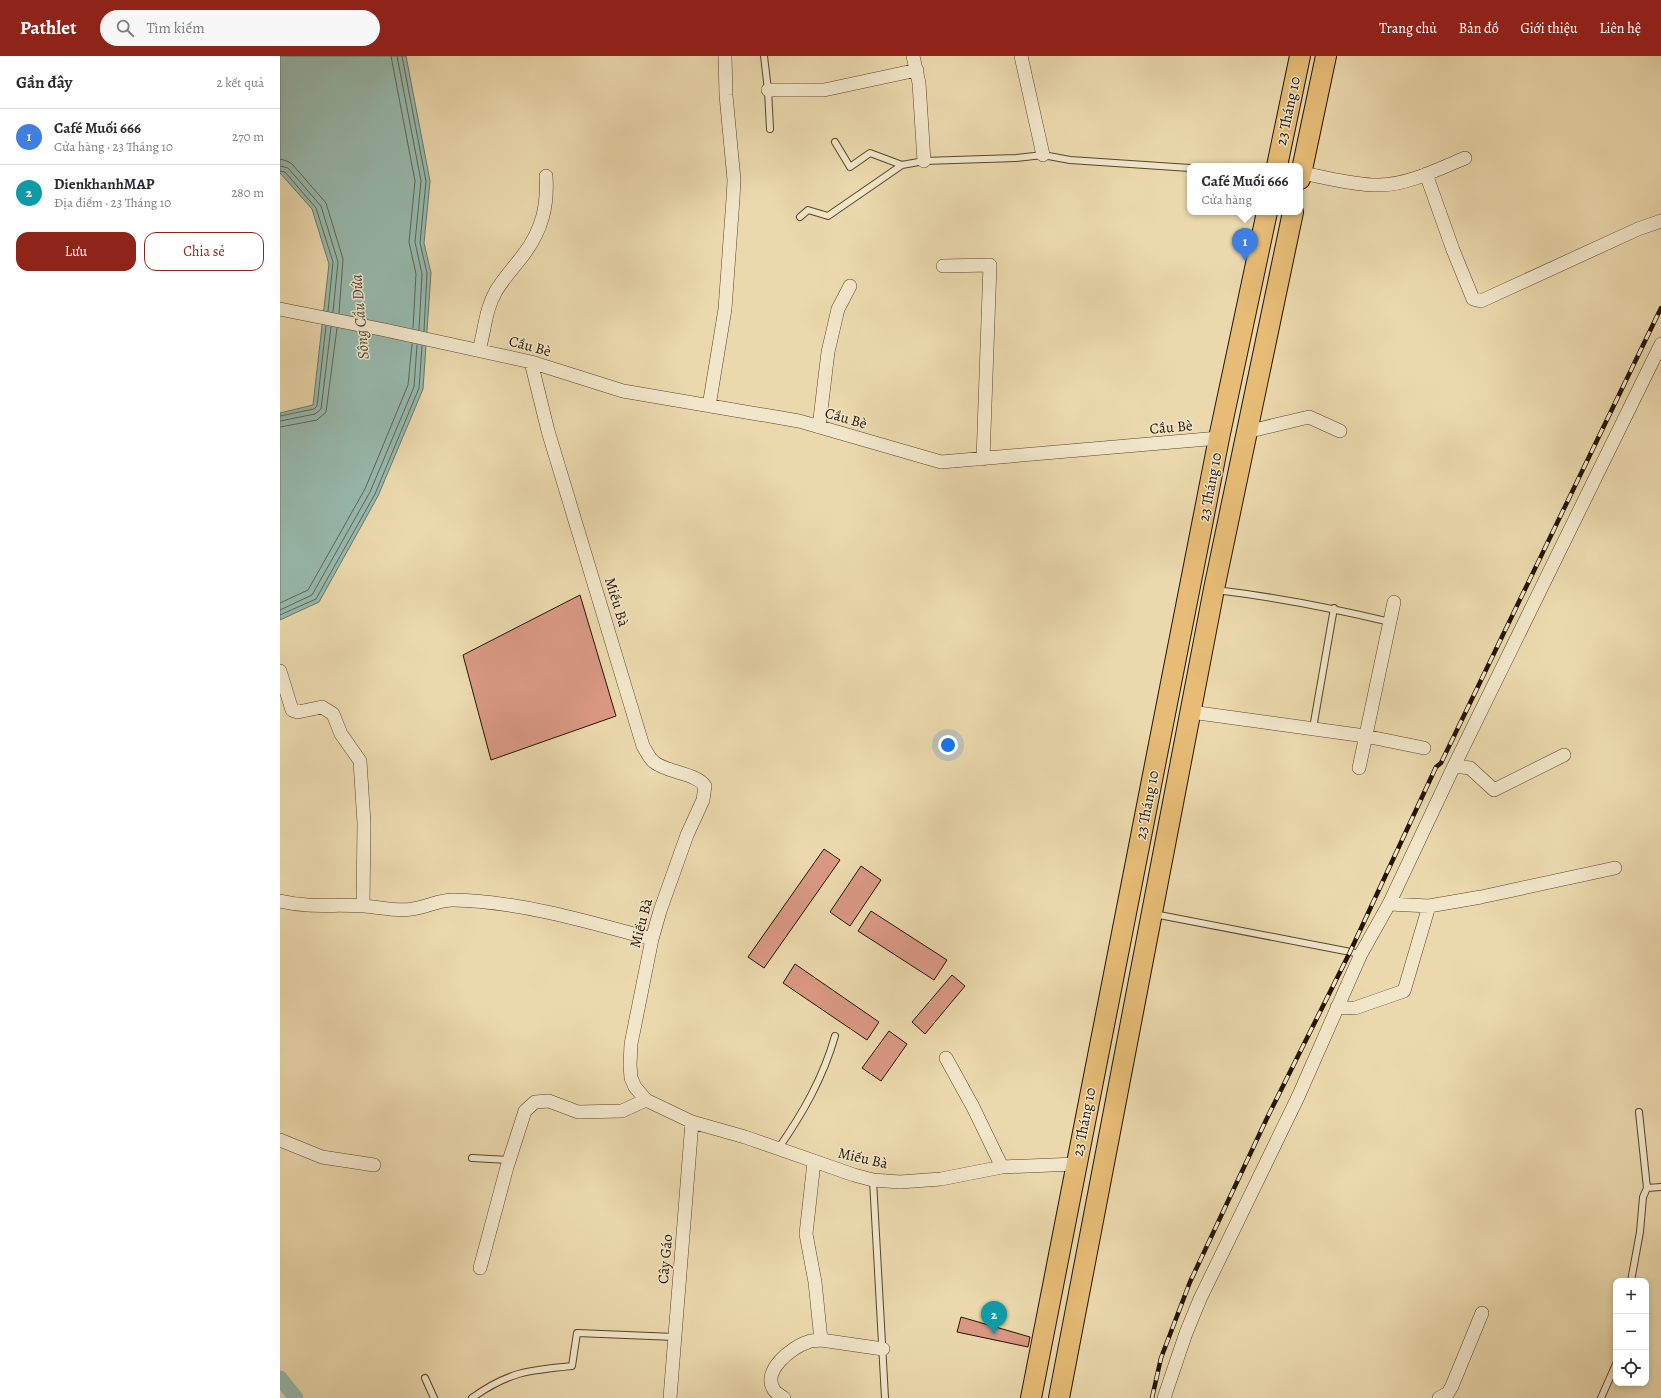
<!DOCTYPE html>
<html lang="vi">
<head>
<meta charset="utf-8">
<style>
  :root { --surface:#fff; --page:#f7f7f7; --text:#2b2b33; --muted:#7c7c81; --line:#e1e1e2; --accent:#8f2418 }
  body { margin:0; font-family:Alegreya,serif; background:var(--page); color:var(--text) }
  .controls { position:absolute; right:12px; bottom:12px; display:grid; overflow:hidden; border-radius:8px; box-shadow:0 2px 6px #0003 }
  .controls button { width:36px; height:36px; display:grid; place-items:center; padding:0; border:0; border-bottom:1px solid var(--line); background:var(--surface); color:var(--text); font:20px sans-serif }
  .you { position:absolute; left:668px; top:689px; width:14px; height:14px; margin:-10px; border:3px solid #fff; border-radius:50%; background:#1a73e8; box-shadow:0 0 0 6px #1a73e833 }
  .badge { display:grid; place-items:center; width:26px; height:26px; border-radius:50%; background:var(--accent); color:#fff; font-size:13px; font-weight:700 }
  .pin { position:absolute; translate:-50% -33px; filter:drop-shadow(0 1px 2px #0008) }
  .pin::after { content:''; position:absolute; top:21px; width:14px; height:12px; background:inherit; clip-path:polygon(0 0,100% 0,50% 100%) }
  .popup { position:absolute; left:907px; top:107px; width:116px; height:52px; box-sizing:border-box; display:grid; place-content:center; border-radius:8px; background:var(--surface); filter:drop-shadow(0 1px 3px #0005); font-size:13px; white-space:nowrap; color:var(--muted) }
  .popup b { font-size:15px; color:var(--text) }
  .popup::after { content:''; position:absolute; left:50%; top:100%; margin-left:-8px; border:8px solid transparent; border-top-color:var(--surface) }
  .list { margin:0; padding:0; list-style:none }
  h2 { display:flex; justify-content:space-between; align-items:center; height:52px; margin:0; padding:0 16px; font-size:17px }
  h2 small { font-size:13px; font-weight:400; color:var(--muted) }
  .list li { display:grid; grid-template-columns:26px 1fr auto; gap:12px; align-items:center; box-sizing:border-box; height:56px; padding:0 16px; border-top:1px solid var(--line) }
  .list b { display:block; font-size:15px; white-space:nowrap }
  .list p { margin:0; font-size:13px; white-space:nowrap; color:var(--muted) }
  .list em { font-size:13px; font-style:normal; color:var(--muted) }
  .actions { display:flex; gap:8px; padding:12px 16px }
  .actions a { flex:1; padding:9px 0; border:1px solid var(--accent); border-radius:12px; text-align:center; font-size:14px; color:var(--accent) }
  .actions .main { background:var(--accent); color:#fff }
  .icon { flex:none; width:22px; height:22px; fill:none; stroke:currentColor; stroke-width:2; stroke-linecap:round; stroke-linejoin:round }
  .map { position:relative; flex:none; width:1381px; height:1342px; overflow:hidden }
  header { display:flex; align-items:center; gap:24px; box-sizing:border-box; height:56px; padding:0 20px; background:var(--accent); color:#fff }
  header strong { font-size:19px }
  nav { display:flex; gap:22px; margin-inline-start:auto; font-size:14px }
  .search { width:280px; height:36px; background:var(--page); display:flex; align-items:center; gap:10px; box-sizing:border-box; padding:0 14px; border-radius:22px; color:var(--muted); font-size:15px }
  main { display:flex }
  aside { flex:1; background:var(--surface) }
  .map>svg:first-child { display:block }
  .water { fill:#98baae; stroke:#6a7869 }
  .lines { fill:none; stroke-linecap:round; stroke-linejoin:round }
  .shore { stroke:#5e6758; stroke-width:1 }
  .canal { stroke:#98baae; stroke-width:15 }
  .building { fill:#da9984; stroke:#251401 }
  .service-casing { stroke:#56452c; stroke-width:8 }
  .minor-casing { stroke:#56452c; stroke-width:14 }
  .primary-casing { stroke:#251401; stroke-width:22 }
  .service { stroke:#f2e6ca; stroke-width:6 }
  .minor { stroke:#f2e6ca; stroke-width:13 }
  .primary { stroke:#e6bc76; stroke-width:20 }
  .rail-casing { stroke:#251401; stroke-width:4.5 }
  .rail { stroke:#f2e6ca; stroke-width:3; stroke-dasharray:9; stroke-linecap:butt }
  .labels { text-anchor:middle; stroke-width:3; stroke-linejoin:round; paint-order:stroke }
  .street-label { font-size:15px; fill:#251401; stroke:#f2e6ca }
  .water-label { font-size:16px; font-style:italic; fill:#4d4e3e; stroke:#f2e6ca }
</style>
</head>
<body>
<header>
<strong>Pathlet</strong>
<div class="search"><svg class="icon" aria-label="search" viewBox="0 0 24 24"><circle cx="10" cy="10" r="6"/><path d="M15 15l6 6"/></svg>Tìm kiếm</div>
<nav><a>Trang chủ</a><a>Bản đồ</a><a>Giới thiệu</a><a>Liên hệ</a></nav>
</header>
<main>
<aside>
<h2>Gần đây<small>2 kết quả</small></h2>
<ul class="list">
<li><span class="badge" style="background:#3f7fe0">1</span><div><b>Café Muối 666</b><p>Cửa hàng · 23 Tháng 10</p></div><em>270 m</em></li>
<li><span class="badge" style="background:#0f9aa8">2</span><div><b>DienkhanhMAP</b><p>Địa điểm · 23 Tháng 10</p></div><em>280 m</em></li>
</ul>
<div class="actions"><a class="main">Lưu</a><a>Chia sẻ</a></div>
</aside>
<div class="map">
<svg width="1381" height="1342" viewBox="0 0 1381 1342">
  <rect width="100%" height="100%" fill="#ebd9ad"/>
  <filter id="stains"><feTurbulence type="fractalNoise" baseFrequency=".005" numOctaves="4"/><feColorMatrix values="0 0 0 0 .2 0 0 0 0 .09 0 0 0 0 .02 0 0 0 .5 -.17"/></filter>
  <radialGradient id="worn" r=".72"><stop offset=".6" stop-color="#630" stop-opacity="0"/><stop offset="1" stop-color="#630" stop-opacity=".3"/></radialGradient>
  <path class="water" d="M 0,0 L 126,0 L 150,125 L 144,187 L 151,217 L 143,333 L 98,440 L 39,546 L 0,564 L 0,357 L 33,349 L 49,208 L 32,153 L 0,117 Z"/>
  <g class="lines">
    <path class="shore" d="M 111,0 L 135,125 L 129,186 L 136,218 L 133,272
      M 117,0 L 141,125 L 135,186 L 142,218 L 139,274
      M 122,0 L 146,125 L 140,187 L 147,217 L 144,275
      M 0,103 L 7,105 L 12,108 L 46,147 L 63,203 L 59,257
      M 0,110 L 8,112 L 41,150 L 58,206 L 53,256
      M 0,115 L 5,116 L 36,152 L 53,206 L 48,255
      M 0,360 L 34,353 L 37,350 L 46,270
      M 0,365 L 35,358 L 41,353 L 51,271
      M 0,371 L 37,364 L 46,356 L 57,272
      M 0,547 L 28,534 L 85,433 L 128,329 L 132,288
      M 0,554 L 32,539 L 90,436 L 134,331 L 137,289
      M 0,559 L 36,543 L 95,438 L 139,332 L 142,290"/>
    <path class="canal" d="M 0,1322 L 16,1342"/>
  </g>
  <path class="building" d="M 300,539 L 336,660 L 211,704 L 183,599 Z
    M 544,793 L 560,804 L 484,912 L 468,901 Z
    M 581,810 L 601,824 L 570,870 L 550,856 Z
    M 591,855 L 667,904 L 654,924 L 578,875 Z
    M 515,908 L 599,966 L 587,984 L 503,927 Z
    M 672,919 L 685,930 L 645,978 L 632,966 Z
    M 609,975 L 627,988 L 601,1025 L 582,1012 Z
    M 681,1261 L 750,1281 L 748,1291 L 677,1276 Z"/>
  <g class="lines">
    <g class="service-casing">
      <path id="service" d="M 484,0 L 488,34 L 490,73
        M 555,86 L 570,111 L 590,97 L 622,109 L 644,105 L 736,102 L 763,99 L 790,104 L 910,112
        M 520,161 L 528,154 L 548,160 L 622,109
        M 936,534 C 995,541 1052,552 1110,566
        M 1033,672 L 1054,552
        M 874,858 L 1081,898
        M 498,1093 C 523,1057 543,1022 555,980
        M 192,1102 L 229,1104
        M 593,1124 L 605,1342
        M 1367,1132 L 1381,1131
        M 1351,1225 L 1360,1176 L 1363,1141 L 1367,1132 L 1359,1056
        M 145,1322 L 154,1342
        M 192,1342 C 228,1316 249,1314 292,1310 L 297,1277 L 395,1281
        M 1321,1342 L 1336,1308"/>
    </g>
    <g class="minor-casing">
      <path id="minor" d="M 633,0 L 639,27 L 644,105
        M 741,0 L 763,99
        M 488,34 L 544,34 L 637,14
        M 1021,117 C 1046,121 1072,129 1097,129 C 1125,130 1159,113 1185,102
        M 1146,118 L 1173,194 L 1193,243 L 1201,245 L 1358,173 L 1381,165
        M 663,210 L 710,209 L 703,403
        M 0,253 L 105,274 L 251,306 L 343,335 L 519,365 L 661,406 L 939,382
        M 199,294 C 205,274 205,254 216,235 C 224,222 235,210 244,198 C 262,174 268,150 266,120
        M 251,306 L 268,375 L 363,690 C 366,695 369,702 374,706 C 388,717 416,717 425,730 L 423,744 L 407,779 L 380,855 L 372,883 L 351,988 L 350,1009 L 351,1022 L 355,1031 L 366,1044 L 412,1066 L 465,1081 L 574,1119 L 593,1124 L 620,1126 L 661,1123 L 722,1111 L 796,1108
        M 429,350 L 445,253 L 453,143 L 454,124 L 446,39 L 445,0
        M 539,371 L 548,296 L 558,253 L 570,230
        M 966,376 L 1029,361 L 1060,375
        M 0,615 L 12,654 L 18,656 L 42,651 L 53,658 L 61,678 L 80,705 L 84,767 L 83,850
        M 911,656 L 1085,680 L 1144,692
        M 1174,710 L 1190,712 L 1214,734 L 1284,699
        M 1079,712 L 1114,546
        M 0,845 C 29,852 55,848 84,850 C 100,851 117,856 132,853 C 147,851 158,844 173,844 C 238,845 310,866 372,883
        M 1109,848 L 1149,850 L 1201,841 L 1335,812
        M 1057,951 L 1075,952 L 1124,935 L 1149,850
        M 666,1002 L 693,1051 L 722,1111
        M 0,1084 L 42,1101 L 94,1109
        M 200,1212 L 227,1111 L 245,1055 L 255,1046 L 269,1045 L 298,1056 L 342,1055 L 366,1044
        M 541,1284 L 603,1293
        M 390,1342 L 412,1066
        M 504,1342 C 501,1340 496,1337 494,1334 C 481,1315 512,1291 528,1286 C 532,1284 537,1285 541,1284 L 535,1226 L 526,1178 L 534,1106
        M 884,1342 L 906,1277 L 920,1243 L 1018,1041 L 1081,898 L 1109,848 L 1174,710 L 1381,288
        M 1159,1342 L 1168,1337 L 1172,1330 L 1202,1257"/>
    </g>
    <g class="primary-casing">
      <path id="primary" d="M 997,110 L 1020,0
        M 1020,123 L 1046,0
        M 751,1342 L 939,382 L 987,156
        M 779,1342 L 934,533 L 1013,156"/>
    </g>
    <use href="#service" class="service"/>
    <use href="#minor" class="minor"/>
    <use href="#primary" class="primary"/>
    <g class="rail-casing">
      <path id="rail" d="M 872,1342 L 881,1302 L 910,1226 L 988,1060 L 1070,896 L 1156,711 L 1161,707 L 1381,252"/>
    </g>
    <use href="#rail" class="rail"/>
  </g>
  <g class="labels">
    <g class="street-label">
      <text transform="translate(1008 55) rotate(-78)" y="5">23 Tháng 10</text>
      <text transform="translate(250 290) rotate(15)" y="5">Cầu Bè</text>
      <text transform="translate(566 362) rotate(16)" y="5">Cầu Bè</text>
      <text transform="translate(891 371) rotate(-5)" y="5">Cầu Bè</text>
      <text transform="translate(930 431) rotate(-79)" y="5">23 Tháng 10</text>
      <text transform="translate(337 546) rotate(73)" y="5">Miếu Bà</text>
      <text transform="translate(867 749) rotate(-79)" y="5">23 Tháng 10</text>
      <text transform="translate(361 867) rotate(-75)" y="5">Miếu Bà</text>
      <text transform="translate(804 1066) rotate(-79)" y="5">23 Tháng 10</text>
      <text transform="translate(583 1102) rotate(13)" y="5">Miếu Bà</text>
      <text transform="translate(385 1203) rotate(-85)" y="5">Cây Gáo</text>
    </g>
    <g class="water-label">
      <text transform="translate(79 261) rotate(-95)" y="6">Sông Cầu Dứa</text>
    </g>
  </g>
  <rect width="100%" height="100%" filter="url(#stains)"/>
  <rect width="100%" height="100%" fill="url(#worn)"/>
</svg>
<div class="controls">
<button>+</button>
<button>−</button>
<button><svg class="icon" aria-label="locate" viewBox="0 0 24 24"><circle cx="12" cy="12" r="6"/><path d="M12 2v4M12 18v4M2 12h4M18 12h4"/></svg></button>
</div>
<div class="you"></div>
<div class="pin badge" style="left:965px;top:205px;background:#3f7fe0">1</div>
<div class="popup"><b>Café Muối 666</b>Cửa hàng</div>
<div class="pin badge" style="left:714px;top:1278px;background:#0f9aa8">2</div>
</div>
</main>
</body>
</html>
